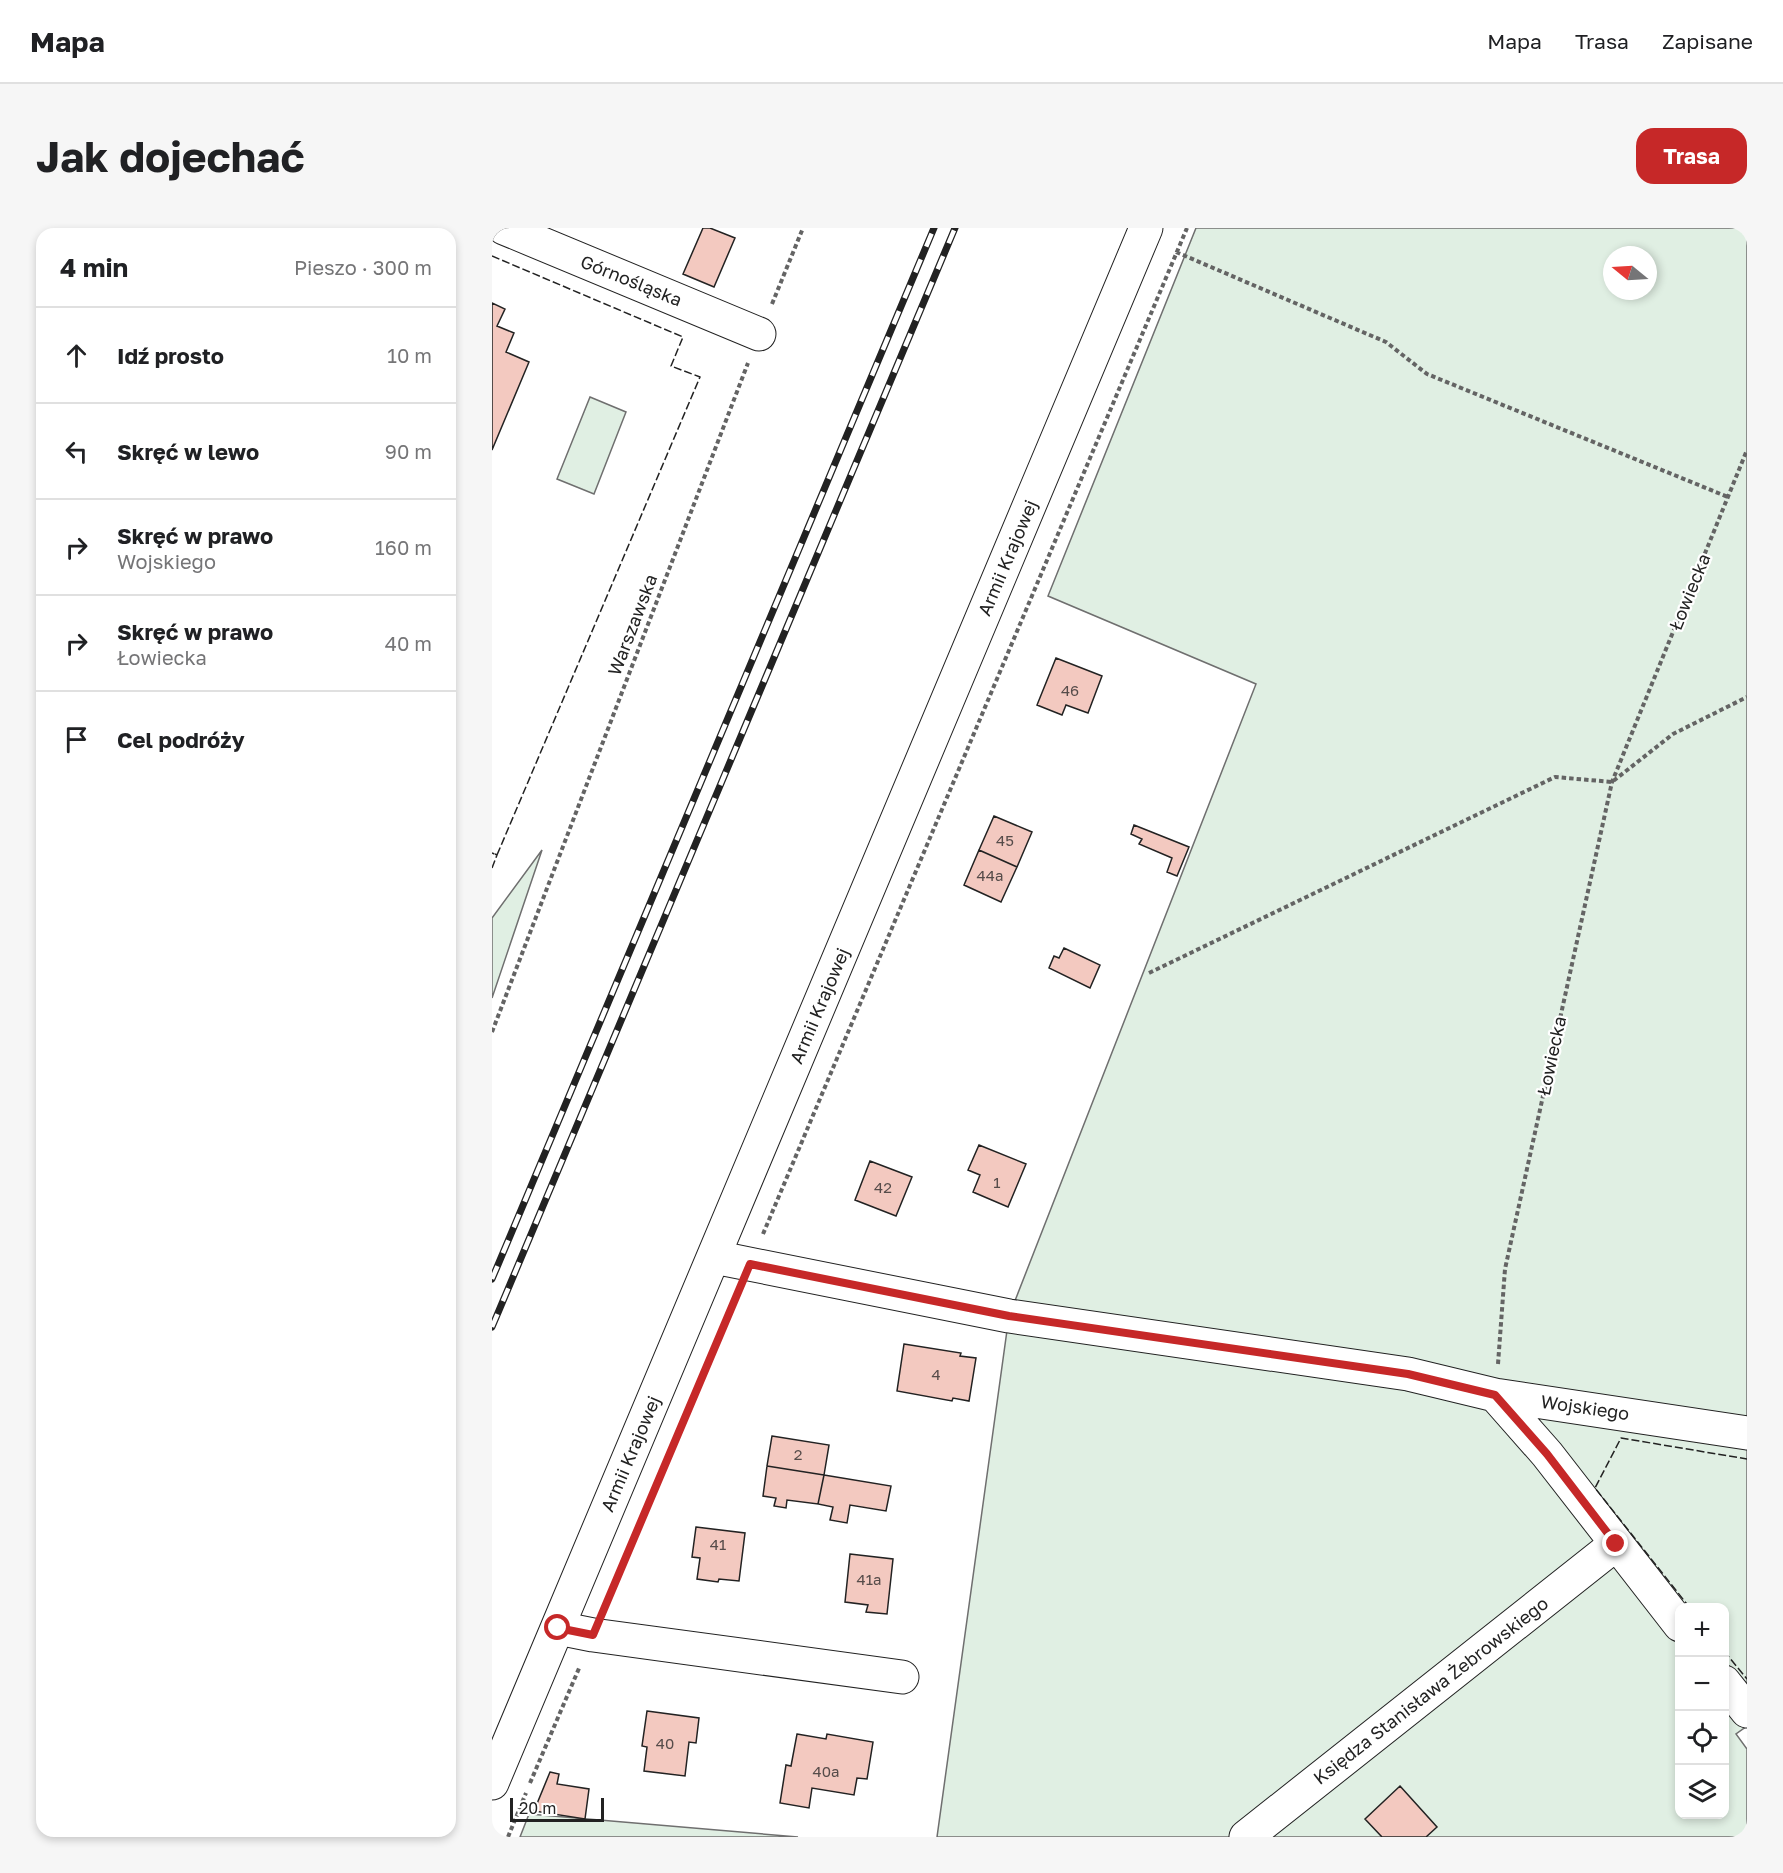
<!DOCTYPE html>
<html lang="pl">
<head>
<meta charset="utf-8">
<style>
  :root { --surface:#fff; --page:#f6f6f6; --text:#202124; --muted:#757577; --line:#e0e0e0; --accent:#c62828 }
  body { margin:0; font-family:"Golos Text",sans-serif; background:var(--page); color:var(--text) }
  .controls { position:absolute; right:18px; bottom:18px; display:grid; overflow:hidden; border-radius:12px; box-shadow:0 3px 9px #0003 }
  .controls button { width:54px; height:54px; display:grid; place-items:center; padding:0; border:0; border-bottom:2px solid var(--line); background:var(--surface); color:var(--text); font:30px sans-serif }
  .compass { position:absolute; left:1111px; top:18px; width:54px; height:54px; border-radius:50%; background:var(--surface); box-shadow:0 3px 9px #0003; rotate:288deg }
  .scale { position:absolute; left:18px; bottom:15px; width:94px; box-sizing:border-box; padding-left:6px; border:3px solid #222; border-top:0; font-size:16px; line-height:21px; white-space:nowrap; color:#222; -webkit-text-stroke:4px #fff; paint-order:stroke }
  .stop { position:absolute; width:18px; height:18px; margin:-14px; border:4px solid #c62828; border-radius:50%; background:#fff }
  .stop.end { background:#c62828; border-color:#fff; box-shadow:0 2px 6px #0008 }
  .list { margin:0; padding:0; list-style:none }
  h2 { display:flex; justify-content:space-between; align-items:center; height:78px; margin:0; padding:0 24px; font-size:26px }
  h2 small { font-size:20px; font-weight:400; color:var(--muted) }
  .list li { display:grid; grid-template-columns:39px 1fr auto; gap:18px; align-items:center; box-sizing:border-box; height:96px; padding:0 24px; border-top:2px solid var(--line) }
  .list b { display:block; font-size:22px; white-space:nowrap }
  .list p { margin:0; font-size:20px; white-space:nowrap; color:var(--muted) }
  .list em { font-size:20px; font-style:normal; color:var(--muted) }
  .icon { flex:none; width:33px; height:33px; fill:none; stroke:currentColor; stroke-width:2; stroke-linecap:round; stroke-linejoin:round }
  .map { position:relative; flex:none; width:1255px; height:1609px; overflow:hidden; border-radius:18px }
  header { display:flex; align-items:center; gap:36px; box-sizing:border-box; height:84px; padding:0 30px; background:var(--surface); border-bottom:2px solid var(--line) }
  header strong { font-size:28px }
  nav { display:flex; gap:33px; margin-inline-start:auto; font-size:21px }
  .intro { display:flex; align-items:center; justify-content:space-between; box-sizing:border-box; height:144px; padding:0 36px }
  h1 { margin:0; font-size:42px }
  .button { padding:15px 27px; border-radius:18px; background:var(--accent); color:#fff; font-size:21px; font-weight:700 }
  main { display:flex; gap:36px; padding:0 36px }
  aside { flex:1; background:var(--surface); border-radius:18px; box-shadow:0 3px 9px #0003 }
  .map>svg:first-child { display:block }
  .green { fill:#e0efe3; stroke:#6f6f6f; stroke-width:1.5; fill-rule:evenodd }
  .building { fill:#f3c9c0; stroke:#222; stroke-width:1.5 }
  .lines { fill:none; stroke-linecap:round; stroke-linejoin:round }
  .minor-casing { stroke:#222; stroke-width:35 }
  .major-casing { stroke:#222; stroke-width:35 }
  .path { stroke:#646464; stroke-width:4; stroke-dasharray:4.5 3; stroke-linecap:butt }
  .minor { stroke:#fff; stroke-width:33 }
  .major { stroke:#fff; stroke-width:33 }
  .rail-casing { stroke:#222; stroke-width:7 }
  .rail { stroke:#fff; stroke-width:4.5; stroke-dasharray:14; stroke-linecap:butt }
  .fence { stroke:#222; stroke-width:1.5; stroke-dasharray:8 3; stroke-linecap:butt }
  .route { stroke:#c62828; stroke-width:8 }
  .labels { text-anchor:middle; stroke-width:4.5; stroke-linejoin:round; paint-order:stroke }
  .number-label { font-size:15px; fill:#564c4a }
  .street-label { font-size:18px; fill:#222; stroke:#fff }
</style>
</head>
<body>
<header>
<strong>Mapa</strong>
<nav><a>Mapa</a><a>Trasa</a><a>Zapisane</a></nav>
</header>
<div class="intro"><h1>Jak dojechać</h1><a class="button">Trasa</a></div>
<main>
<aside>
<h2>4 min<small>Pieszo · 300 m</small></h2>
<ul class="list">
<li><svg class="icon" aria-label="ahead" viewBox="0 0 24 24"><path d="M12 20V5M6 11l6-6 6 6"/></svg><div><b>Idź prosto</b></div><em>10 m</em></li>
<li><svg class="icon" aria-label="left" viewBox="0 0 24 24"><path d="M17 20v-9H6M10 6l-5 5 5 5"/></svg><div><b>Skręć w lewo</b></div><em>90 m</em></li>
<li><svg class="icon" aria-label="right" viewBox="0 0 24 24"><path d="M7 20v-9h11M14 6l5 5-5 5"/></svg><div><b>Skręć w prawo</b><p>Wojskiego</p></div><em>160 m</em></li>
<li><svg class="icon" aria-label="right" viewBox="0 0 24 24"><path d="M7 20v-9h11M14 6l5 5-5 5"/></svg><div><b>Skręć w prawo</b><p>Łowiecka</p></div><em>40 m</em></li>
<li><svg class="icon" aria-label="arrive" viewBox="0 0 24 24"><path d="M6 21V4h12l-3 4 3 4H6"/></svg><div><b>Cel podróży</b></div></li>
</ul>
</aside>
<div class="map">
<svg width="1255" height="1609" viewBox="0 0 1255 1609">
  <rect width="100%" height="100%" fill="#fff"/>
  <path class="green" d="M 704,0 L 1255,0 L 1255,1498 L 1244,1506 L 1255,1521 L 1255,1609 L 445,1609 L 517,1088 L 764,456 L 556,368 ZM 1120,27 L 1156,27 L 1156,63 L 1120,63 ZM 1188,1380 L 1232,1380 L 1232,1586 L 1188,1586 Z
    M 98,169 L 134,184 L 102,266 L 65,251 Z
    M 50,622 L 0,770 L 0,690 Z
    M 37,1586 L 306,1609 L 28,1609 Z"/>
  <path class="building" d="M 211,0 L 218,0 L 243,10 L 222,59 L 191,46 Z
    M 0,75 L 13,81 L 5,98 L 22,105 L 14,124 L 37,134 L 0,222 Z
    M 564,430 L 610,448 L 596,485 L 574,477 L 570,487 L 545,477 Z
    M 502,588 L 540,604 L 525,639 L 487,622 Z
    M 642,597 L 697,619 L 685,648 L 675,644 L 680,630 L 647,616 L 650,611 L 639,606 Z
    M 487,622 L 525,639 L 509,674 L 472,657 Z
    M 572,720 L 608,737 L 598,760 L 557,740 L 562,728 L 567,730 Z
    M 487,917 L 534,936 L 516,979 L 481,964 L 488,947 L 476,942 Z
    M 378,933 L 420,949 L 404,988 L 363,972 Z
    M 412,1116 L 469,1125 L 468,1128 L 484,1130 L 477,1173 L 461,1170 L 460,1173 L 405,1163 Z
    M 280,1208 L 337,1217 L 332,1247 L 275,1238 Z
    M 275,1238 L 332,1247 L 326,1276 L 295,1272 L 294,1280 L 282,1278 L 284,1270 L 271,1268 Z
    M 332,1247 L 399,1258 L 394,1283 L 358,1277 L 355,1295 L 338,1292 L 341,1279 L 326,1276 Z
    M 204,1299 L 253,1305 L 247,1353 L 227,1351 L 226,1354 L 205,1351 L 208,1330 L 200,1329 Z
    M 358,1326 L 401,1331 L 395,1386 L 374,1384 L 376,1377 L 353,1374 Z
    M 155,1483 L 207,1490 L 204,1515 L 197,1514 L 193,1548 L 152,1543 L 155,1519 L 150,1518 Z
    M 305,1506 L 334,1511 L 335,1506 L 381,1514 L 375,1551 L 365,1550 L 362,1567 L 320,1560 L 317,1580 L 288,1575 L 294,1537 L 299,1538 Z
    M 58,1544 L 67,1546 L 65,1556 L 97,1561 L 93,1591 L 42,1583 Z
    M 908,1558 L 945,1599 L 934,1609 L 890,1609 L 873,1591 Z"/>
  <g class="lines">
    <g class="minor-casing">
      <path id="minor" d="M 12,0 L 267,106
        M 222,1029 L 517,1088 L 916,1146 L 1003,1167 L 1255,1205
        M 1003,1167 L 1055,1226 L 1188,1397
        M 66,1400 L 101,1407 L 410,1449
        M 1232,1454 L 1255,1483
        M 754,1609 L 1124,1316"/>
    </g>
    <g class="major-casing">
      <path id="major" d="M 0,1555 L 654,0"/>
    </g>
    <path class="path" d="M 684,24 L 894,114 L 935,146 L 1236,269
      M 280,76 L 311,0
      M 657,745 L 1063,549 L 1120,554 L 1181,506 L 1255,469
      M 0,804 L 256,135
      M 271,1006 L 695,0
      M 1006,1136 L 1013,1041 L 1120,554 L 1255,222
      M 114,1376 L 246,1065
      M 38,1555 L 88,1438
      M 16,1609 L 34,1565"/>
    <use href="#minor" class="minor"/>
    <use href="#major" class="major"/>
    <g class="rail-casing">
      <path id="rail" d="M 0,1051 L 442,0
        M 0,1099 L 463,0"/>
    </g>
    <use href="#rail" class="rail"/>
    <path class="fence" d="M 0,28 L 191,109 L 179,138 L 208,149 L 5,627 L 0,625
      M 0,640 L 5,627 L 3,626
      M 1198,1380 L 1103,1260 L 1129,1210 L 1255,1231
      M 1232,1423 L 1255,1451"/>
  </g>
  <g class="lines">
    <path class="route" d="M 66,1400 L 101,1407 L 258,1036 L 517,1088 L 916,1146 L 1003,1167 L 1055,1226 L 1124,1316"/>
  </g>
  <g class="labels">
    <g class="number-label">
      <text x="578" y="468">46</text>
      <text x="513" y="618">45</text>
      <text x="498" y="653">44a</text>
      <text x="505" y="960">1</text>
      <text x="391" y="965">42</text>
      <text x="444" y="1152">4</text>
      <text x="306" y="1232">2</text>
      <text x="226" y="1322">41</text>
      <text x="377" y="1357">41a</text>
      <text x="173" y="1521">40</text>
      <text x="334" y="1549">40a</text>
    </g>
    <g class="street-label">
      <text transform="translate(139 53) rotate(22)" y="6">Górnośląska</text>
      <text transform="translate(516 330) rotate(-67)" y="6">Armii Krajowej</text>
      <text transform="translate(1198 364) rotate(-68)" y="6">Łowiecka</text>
      <text transform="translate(141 397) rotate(-69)" y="6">Warszawska</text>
      <text transform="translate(328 778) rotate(-67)" y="6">Armii Krajowej</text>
      <text transform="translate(1060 828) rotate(-78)" y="6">Łowiecka</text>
      <text transform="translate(1093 1180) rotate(8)" y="6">Wojskiego</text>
      <text transform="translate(139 1226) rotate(-67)" y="6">Armii Krajowej</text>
      <text transform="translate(939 1463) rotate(-38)" y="6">Księdza Stanisława Żebrowskiego</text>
    </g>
  </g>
</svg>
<div class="controls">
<button>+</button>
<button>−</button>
<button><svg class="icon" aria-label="locate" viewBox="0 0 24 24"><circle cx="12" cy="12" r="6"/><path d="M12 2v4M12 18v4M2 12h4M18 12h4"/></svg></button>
<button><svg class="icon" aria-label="layers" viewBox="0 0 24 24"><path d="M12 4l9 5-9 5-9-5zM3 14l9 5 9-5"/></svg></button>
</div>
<svg class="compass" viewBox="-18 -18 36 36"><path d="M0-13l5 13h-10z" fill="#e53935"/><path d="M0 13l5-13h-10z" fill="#757577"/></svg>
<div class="scale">20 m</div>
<div class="stop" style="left:66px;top:1400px"></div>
<div class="stop end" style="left:1124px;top:1316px"></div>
</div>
</main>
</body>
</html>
